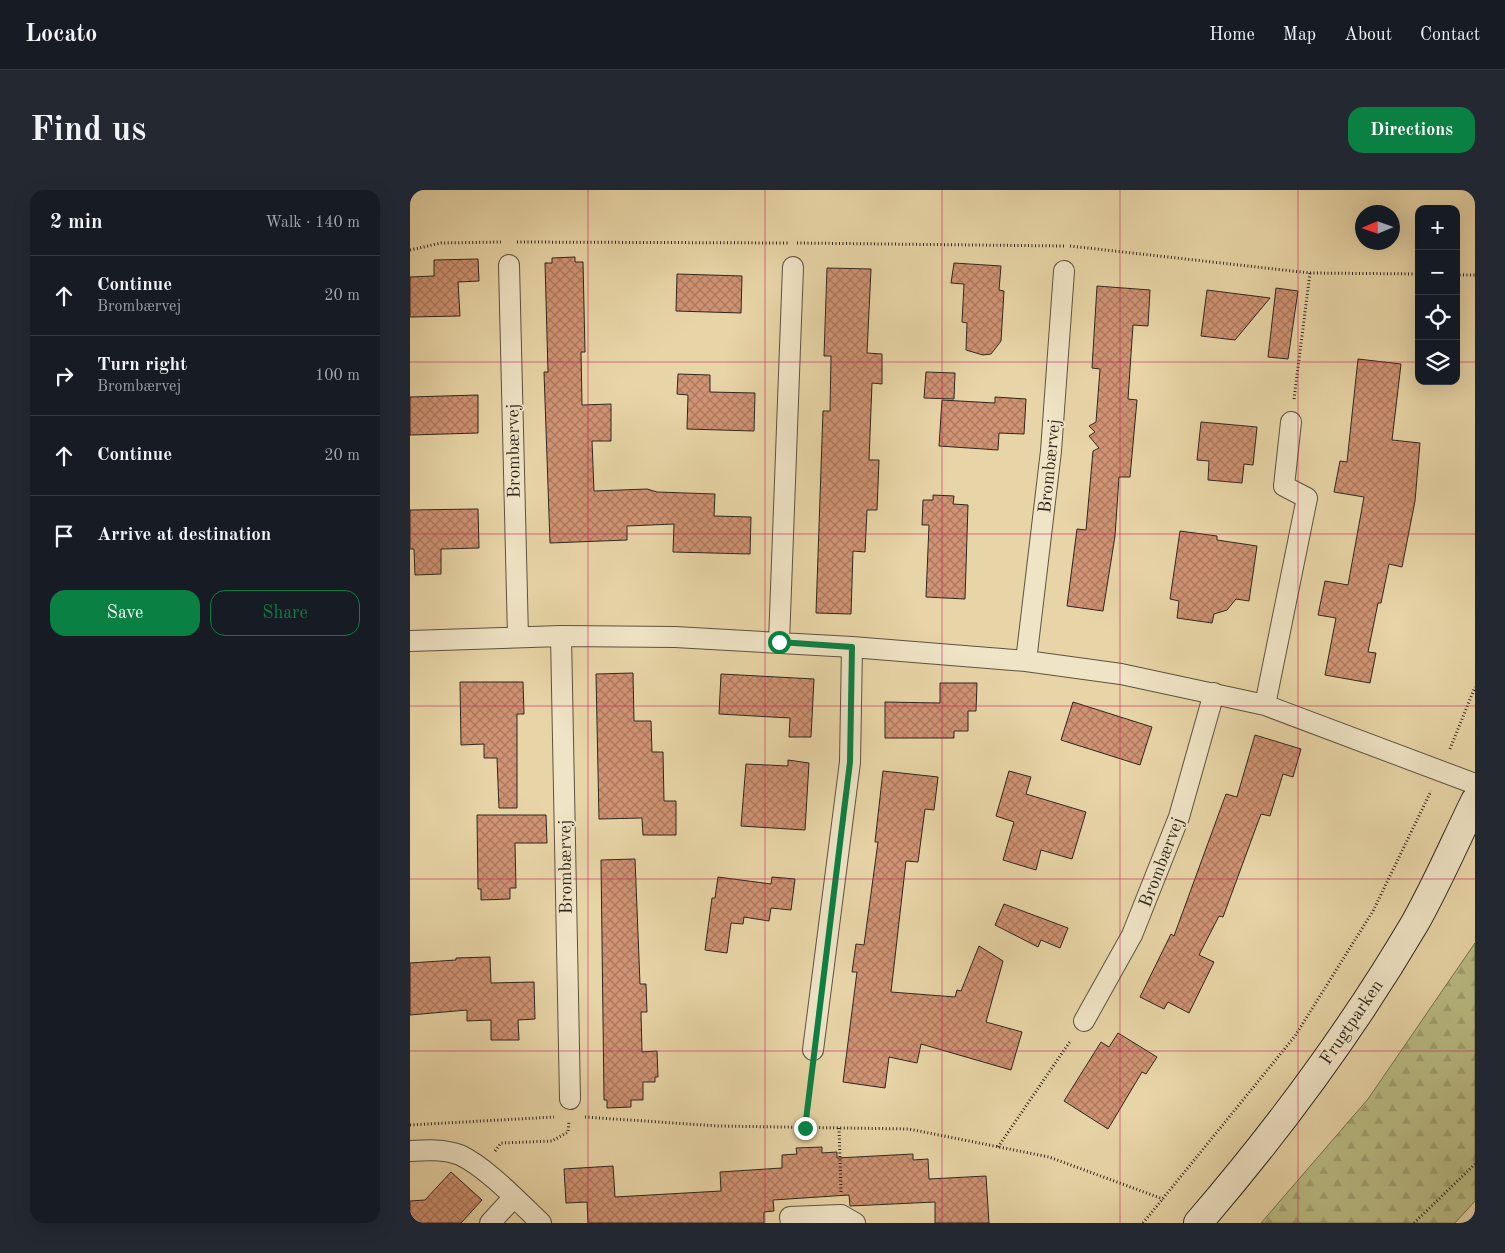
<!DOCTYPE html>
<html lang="en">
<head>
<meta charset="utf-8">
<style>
  :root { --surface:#171b24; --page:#242831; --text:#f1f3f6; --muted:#9ea1a6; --line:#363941; --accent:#0b8043 }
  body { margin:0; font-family:"Old Standard TT",serif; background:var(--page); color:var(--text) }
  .controls { position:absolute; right:15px; top:15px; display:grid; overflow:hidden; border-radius:10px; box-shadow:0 5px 20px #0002 }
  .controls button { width:45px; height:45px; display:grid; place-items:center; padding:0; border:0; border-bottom:1px solid var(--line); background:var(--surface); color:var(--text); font:25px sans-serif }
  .compass { position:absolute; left:945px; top:15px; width:45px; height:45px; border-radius:50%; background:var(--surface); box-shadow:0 5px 20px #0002; rotate:268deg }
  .stop { position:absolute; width:15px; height:15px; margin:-11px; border:4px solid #0b8043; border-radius:50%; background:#fff }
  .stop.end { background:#0b8043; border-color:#fff; box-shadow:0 1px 5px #0008 }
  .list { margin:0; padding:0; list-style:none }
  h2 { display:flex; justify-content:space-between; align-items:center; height:65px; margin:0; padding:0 20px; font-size:21px }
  h2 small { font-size:16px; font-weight:400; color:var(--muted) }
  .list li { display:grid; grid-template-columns:32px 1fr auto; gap:15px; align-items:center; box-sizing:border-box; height:80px; padding:0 20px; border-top:1px solid var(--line) }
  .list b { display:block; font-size:19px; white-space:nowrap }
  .list p { margin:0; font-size:16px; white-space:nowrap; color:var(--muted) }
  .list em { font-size:16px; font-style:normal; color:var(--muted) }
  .actions { display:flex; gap:10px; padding:15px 20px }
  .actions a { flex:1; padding:11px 0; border:1px solid var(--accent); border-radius:15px; text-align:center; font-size:18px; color:var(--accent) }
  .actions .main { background:var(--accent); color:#fff }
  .icon { flex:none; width:28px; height:28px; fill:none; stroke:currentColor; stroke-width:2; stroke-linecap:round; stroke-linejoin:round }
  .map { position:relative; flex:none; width:1065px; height:1033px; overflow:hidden; border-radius:15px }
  header { display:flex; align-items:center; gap:30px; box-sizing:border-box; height:70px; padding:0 25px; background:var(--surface); border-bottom:1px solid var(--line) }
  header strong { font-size:24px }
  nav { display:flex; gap:28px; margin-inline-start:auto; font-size:18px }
  .intro { display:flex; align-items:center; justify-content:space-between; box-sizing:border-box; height:120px; padding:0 30px }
  h1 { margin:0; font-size:35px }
  .button { padding:12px 22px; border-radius:15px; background:var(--accent); color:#fff; font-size:18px; font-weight:700 }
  main { display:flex; gap:30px; padding:0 30px }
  aside { flex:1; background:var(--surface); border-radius:15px; box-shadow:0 5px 20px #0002 }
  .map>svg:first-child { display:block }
  .forest { fill:url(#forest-firs); stroke:#747150 }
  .building { fill:url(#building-cross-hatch); stroke:#2e261c }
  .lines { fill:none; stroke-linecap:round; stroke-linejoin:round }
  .street-casing { stroke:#5c523f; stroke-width:22 }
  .secondary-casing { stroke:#2e261c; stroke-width:30 }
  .path { stroke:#2e261c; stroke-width:3; stroke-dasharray:1 2.5; stroke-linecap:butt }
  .street { stroke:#f0e4c6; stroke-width:20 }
  .secondary { stroke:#f0e4c6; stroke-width:28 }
  .route { stroke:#0b8043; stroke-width:6 }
  .grid { fill:none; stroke:#c2185b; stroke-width:1; stroke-opacity:0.55 }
  .labels { text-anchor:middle; stroke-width:4; stroke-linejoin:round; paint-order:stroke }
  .street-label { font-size:18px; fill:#2e261c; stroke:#f0e4c6 }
</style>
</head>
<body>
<header>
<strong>Locato</strong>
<nav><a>Home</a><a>Map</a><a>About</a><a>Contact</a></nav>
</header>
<div class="intro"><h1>Find us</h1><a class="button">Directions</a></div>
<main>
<aside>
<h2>2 min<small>Walk · 140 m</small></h2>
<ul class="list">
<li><svg class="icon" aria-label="ahead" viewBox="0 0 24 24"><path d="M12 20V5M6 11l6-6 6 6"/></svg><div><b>Continue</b><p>Brombærvej</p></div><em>20 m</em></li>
<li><svg class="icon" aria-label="right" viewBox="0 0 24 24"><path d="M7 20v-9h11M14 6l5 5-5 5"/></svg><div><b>Turn right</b><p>Brombærvej</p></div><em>100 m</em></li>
<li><svg class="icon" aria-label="ahead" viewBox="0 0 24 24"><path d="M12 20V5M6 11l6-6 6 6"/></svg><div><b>Continue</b></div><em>20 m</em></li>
<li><svg class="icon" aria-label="arrive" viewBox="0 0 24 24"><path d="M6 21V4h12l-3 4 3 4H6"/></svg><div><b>Arrive at destination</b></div></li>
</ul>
<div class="actions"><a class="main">Save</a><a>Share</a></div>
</aside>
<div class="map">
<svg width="1065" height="1033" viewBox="0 0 1065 1033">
  <defs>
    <pattern id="forest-firs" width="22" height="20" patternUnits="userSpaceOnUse" patternTransform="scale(1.25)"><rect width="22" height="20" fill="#babc84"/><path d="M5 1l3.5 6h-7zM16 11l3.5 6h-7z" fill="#a0a171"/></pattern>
    <pattern id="building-cross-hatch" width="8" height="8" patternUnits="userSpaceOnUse" patternTransform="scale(1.25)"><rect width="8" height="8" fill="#d09373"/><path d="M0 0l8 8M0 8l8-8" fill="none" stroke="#a9785e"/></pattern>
  </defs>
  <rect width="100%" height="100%" fill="#e8d5a7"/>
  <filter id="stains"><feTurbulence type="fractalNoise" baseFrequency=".004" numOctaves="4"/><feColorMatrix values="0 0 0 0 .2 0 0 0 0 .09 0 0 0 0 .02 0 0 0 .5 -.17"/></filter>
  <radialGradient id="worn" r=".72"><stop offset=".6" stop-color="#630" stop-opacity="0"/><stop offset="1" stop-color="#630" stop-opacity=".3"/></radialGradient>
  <path class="forest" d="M 1065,753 L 1065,1011 L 1045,1033 L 851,1033 L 958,909 Z"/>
  <path class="building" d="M 165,67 L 165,72 L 173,72 L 175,162 L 171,162 L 172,215 L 201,214 L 201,251 L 182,251 L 184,301 L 237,299 L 247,302 L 305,304 L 304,326 L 341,327 L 340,364 L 263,362 L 264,334 L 217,336 L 217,350 L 140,353 L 134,182 L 138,182 L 135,73 L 142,73 L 142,68 Z
    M 68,69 L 69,91 L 48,92 L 50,126 L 0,127 L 0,87 L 24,86 L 24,70 Z
    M 544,73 L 591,76 L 589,100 L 594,101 L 591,151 L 581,164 L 573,165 L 556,160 L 557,133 L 552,132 L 554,94 L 541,93 Z
    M 417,78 L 461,79 L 457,163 L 472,164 L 472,194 L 462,193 L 459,270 L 469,270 L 467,320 L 457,320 L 455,362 L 443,361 L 441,424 L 406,423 L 413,221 L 420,221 L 421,166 L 414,166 Z
    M 267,84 L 332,86 L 331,123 L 266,121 Z
    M 687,96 L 740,100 L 738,136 L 723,135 L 718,209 L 727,210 L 720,287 L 709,287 L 705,346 L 693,421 L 657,416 L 667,339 L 676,340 L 683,261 L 689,258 L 679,246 L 685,242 L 679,236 L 686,232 L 690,179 L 682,178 Z
    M 866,98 L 888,101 L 878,169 L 858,167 Z
    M 797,100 L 860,108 L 825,150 L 791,146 Z
    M 948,169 L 991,174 L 982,250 L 1010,253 L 1005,311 L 992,377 L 979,374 L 971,413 L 968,413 L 958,462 L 966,463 L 960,493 L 915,485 L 926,428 L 908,425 L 915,391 L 938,395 L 954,307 L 924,302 L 930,271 L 937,272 Z
    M 516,182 L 545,183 L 544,209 L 514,208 Z
    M 268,184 L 300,185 L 300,202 L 345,203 L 344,241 L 277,239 L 278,205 L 267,204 Z
    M 68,205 L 68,243 L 0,245 L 0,207 Z
    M 585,207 L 616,209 L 614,244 L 589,243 L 588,260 L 529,256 L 532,210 L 585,213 Z
    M 791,232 L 847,237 L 843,275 L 834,274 L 832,293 L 798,290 L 799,271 L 787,270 Z
    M 523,305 L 544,306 L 543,314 L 558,315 L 555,409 L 516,407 L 519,335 L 512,335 L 513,310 L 523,310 Z
    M 68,319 L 69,358 L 31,359 L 31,384 L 5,385 L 4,359 L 0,359 L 0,320 Z
    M 770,341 L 807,346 L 807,350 L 847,356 L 839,411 L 826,409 L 817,420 L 804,424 L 802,433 L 767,428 L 769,411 L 760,409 Z
    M 223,483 L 224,531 L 241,531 L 242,562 L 253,562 L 254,611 L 266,611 L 266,645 L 233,645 L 232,628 L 189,629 L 186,484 Z
    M 311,484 L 404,489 L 401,547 L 379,547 L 380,528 L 309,524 Z
    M 50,492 L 113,492 L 114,524 L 107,524 L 107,618 L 89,618 L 87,568 L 74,568 L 74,554 L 51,555 Z
    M 530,493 L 567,493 L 566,521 L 558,521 L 558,541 L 544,541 L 544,548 L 475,548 L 475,512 L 530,513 Z
    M 663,512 L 742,537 L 730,575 L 651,550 Z
    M 845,545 L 891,559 L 883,587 L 873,584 L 860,626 L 851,624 L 813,727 L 809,726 L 789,765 L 804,772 L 779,823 L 758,812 L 754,819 L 730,807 L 761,744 L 764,746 L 816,604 L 827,607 Z
    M 378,570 L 399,573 L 395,640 L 331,636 L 336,574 L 378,576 Z
    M 473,581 L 528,587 L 524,620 L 515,619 L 508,672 L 496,671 L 481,802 L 545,807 L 547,800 L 551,801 L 569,756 L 593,771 L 576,832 L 612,842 L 601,880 L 511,854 L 507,873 L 479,867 L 475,898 L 433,892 L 447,782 L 442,782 L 446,754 L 454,755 L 468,652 L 465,652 Z
    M 599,581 L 621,587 L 616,604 L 676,622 L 662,669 L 631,660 L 626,680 L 593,670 L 604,632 L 586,626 Z
    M 67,625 L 136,625 L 137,653 L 105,653 L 106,698 L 100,698 L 100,709 L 71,710 L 71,699 L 68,699 Z
    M 225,669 L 230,794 L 236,794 L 237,822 L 231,822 L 232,862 L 247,861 L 248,887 L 245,887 L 245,892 L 233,892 L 233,910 L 221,910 L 221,917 L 197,918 L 197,910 L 194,910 L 191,670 Z
    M 308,687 L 361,694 L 362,687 L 385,689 L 381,720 L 361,718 L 359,731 L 334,727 L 333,734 L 321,733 L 317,763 L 295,760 L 302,708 L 305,708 Z
    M 594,714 L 658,738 L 650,758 L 631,750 L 628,757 L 585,735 Z
    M 80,767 L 81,793 L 124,792 L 125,829 L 108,830 L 109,850 L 81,850 L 81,830 L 57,831 L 57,820 L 0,825 L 0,773 L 46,770 L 46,768 Z
    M 708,843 L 747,867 L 736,884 L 732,882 L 698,939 L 654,911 L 691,852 L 699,857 Z
    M 412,957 L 412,963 L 427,962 L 427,968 L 503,964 L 503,970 L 518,969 L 519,989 L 576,986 L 579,1033 L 525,1033 L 525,1012 L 440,1016 L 439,1005 L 363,1010 L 364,1021 L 354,1022 L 354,1033 L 178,1033 L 177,1012 L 156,1013 L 154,979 L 203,976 L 205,1007 L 311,1001 L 310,982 L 372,978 L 372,965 L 387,964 L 386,958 Z
    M 41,982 L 72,1010 L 51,1033 L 0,1033 L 0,1011 L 15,1010 Z"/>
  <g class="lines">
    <g class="street-casing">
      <path id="street" d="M 99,75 L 108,447
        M 151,446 L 160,909
        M 0,451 L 151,446 L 265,447 L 442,457 L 616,471 L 711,484 L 855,515 L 1065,594
        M 369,452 L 383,77
        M 616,471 L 641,261 L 654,81
        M 855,515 L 897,308 L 874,296 L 881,232
        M 674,831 L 722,745 L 769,627 L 804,503
        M 403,860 L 440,572 L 442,457
        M 0,961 C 17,960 34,959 50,965 C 76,977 110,1013 131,1033
        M 80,1033 L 103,1008
        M 381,1033 L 380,1027 L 431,1025 L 445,1033"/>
    </g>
    <g class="secondary-casing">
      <path id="secondary" d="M 788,1033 C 869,939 942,840 1005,733 C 1027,694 1045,652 1065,611"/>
    </g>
    <path class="path" d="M 107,52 L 379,53
      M 387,53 L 654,56
      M 660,56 L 900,83 L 1009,84
      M 0,60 L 31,53 L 91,52
      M 1046,85 L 1065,85
      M 884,209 L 900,83
      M 1040,559 L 1065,497
      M 175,927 L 308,936 L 499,939 L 639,967 L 753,1009
      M 0,935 L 144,927
      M 395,938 L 401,881
      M 429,938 L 431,1002
      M 588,957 L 661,850
      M 85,961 L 91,953 L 142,951 L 158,942 L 159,931
      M 733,1033 L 885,846 L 963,721 L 1021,601
      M 1004,1033 L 1065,974"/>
    <use href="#street" class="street"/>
    <use href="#secondary" class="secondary"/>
  </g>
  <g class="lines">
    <path class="route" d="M 369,452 L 442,457 L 440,572 L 395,938"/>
  </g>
  <path class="grid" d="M 178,0 L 178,1033M 355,0 L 355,1033M 532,0 L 532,1033M 710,0 L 710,1033M 888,0 L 888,1033M 0,172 L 1009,172M 1046,172 L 1065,172M 0,344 L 1065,344M 0,516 L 1065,516M 0,689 L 1065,689M 0,861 L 1065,861"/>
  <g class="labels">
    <g class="street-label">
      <text transform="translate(103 261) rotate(-91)" y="6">Brombærvej</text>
      <text transform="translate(639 276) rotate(-84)" y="6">Brombærvej</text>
      <text transform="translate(751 672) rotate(-69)" y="6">Brombærvej</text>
      <text transform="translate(155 677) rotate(-91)" y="6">Brombærvej</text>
      <text transform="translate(941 832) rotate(-56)" y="6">Frugtparken</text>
    </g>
  </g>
  <rect width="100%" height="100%" filter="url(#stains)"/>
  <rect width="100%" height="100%" fill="url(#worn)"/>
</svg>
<div class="controls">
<button>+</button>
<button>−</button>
<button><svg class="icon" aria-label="locate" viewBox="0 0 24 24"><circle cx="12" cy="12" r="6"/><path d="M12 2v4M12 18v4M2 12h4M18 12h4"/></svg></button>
<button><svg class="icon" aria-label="layers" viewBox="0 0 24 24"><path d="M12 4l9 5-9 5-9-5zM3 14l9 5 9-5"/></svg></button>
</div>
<svg class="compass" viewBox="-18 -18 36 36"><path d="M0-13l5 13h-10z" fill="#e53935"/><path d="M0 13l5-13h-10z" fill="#9ea1a6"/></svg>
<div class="stop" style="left:369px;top:452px"></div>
<div class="stop end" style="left:395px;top:938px"></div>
</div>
</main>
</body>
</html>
